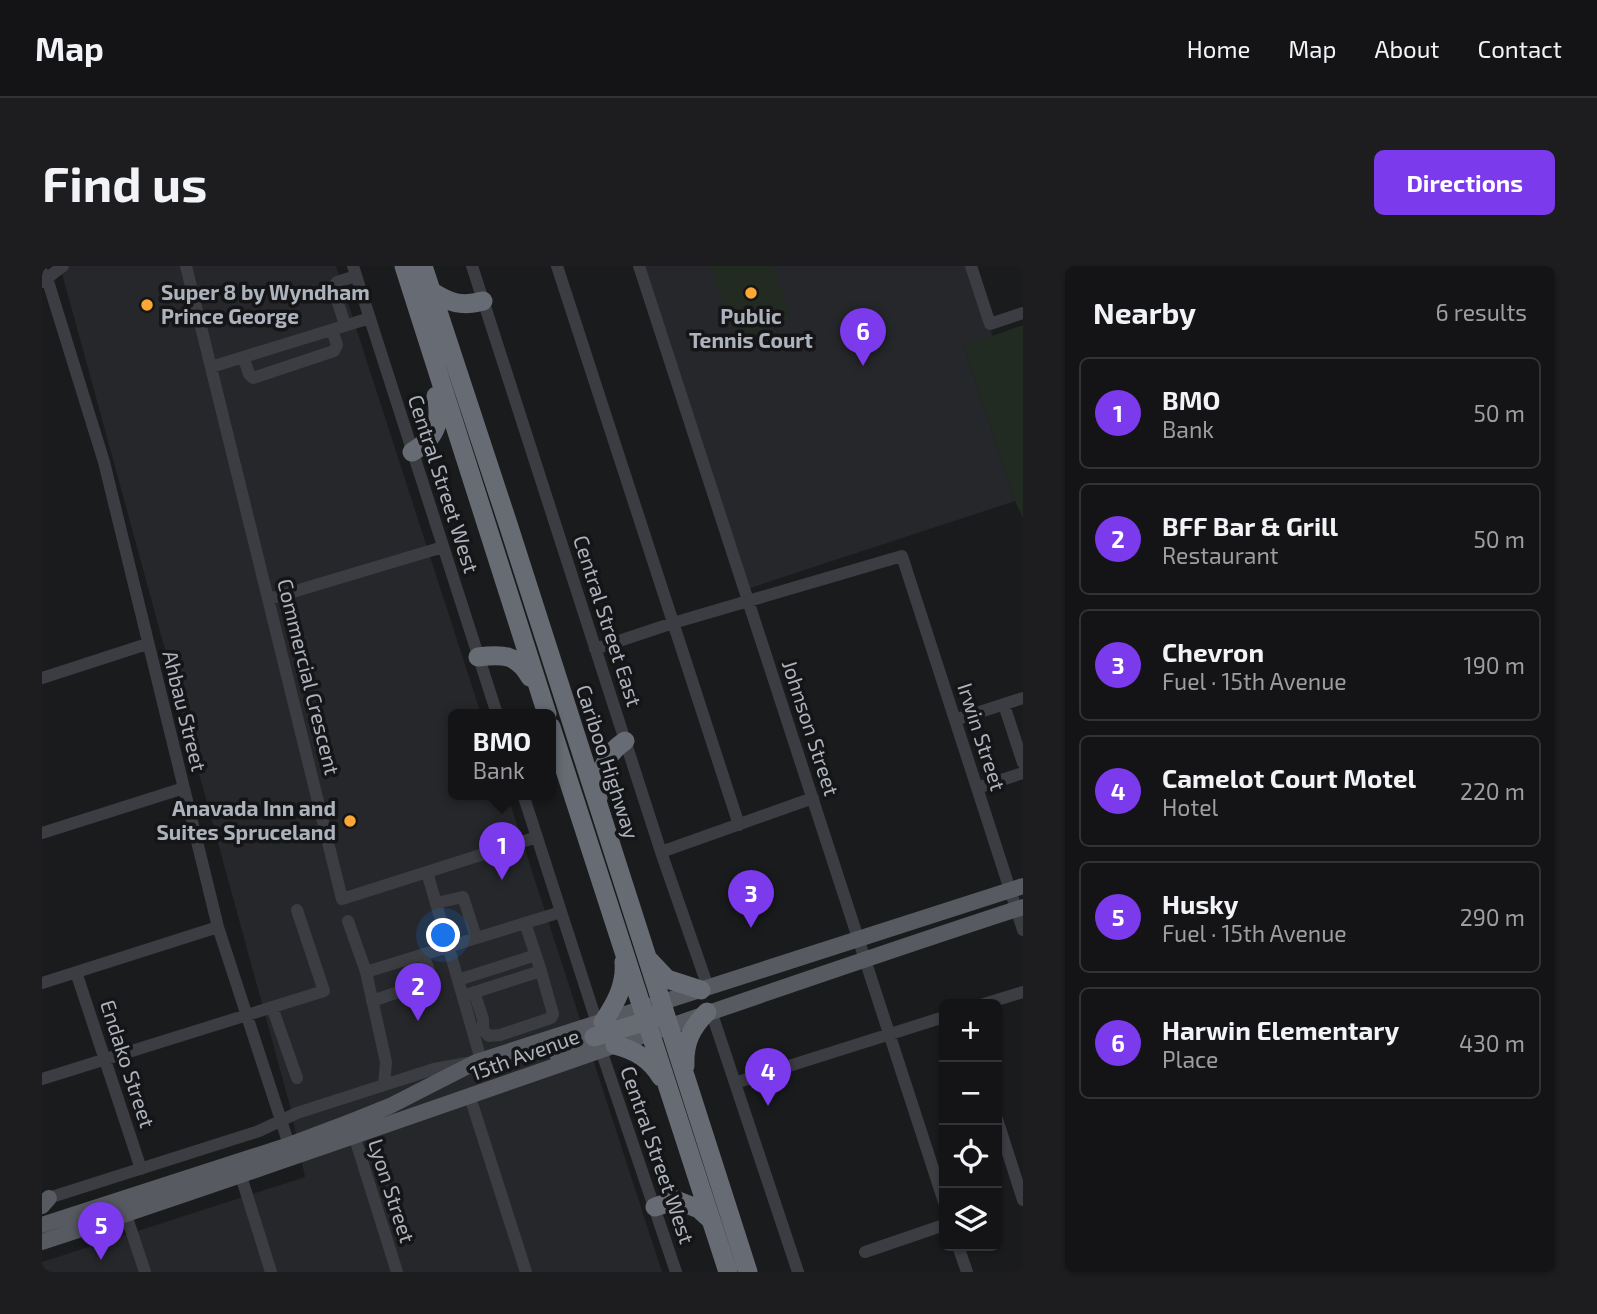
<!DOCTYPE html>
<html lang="en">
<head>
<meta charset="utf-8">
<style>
  :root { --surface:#141416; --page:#1d1d1f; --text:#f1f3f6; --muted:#9d9ea1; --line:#333335; --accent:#7c3aed }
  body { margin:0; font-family:"Exo 2",sans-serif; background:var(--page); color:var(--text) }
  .controls { position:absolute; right:21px; bottom:21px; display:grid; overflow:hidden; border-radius:10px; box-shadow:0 2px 5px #0004 }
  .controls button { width:63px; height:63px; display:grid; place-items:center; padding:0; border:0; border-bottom:2px solid var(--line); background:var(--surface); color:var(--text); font:35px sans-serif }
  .you { position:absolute; left:402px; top:670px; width:24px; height:24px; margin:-18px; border:5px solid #fff; border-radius:50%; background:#1a73e8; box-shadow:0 0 0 10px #1a73e833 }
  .badge { display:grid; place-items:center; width:46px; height:46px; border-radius:50%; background:var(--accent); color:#fff; font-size:23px; font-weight:700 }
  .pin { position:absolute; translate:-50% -58px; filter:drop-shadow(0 2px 4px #0008) }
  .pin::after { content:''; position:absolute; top:37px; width:24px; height:21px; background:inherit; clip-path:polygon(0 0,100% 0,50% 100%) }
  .popup { position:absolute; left:406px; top:443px; width:108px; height:91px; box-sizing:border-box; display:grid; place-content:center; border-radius:10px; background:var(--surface); filter:drop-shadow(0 2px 5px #0005); font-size:23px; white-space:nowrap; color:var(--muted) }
  .popup b { font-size:26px; color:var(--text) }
  .popup::after { content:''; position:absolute; left:50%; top:100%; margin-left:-14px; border:14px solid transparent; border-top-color:var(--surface) }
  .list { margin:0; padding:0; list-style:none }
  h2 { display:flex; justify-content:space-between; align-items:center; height:91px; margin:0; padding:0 28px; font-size:30px }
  h2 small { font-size:23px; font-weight:400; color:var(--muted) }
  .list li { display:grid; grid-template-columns:46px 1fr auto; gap:21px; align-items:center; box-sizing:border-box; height:112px; margin:0 14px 14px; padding:0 14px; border:2px solid var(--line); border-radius:10px }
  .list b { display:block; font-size:26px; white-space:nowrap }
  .list p { margin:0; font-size:23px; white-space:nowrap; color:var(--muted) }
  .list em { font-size:23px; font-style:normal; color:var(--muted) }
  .icon { flex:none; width:38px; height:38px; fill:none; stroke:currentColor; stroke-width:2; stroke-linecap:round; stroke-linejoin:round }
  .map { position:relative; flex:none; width:981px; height:1006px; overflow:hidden; border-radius:10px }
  header { display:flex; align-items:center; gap:42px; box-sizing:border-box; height:98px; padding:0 35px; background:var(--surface); border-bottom:2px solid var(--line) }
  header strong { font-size:33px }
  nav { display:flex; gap:38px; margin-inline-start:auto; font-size:24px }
  .intro { display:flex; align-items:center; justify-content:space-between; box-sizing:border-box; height:168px; padding:0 42px }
  h1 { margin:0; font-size:49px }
  .button { padding:18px 32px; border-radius:10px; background:var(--accent); color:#fff; font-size:24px; font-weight:700 }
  main { display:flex; gap:42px; padding:0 42px }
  aside { flex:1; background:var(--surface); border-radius:10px; box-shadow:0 2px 5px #0004 }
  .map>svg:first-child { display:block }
  .built { fill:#26272a }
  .green { fill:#222b22 }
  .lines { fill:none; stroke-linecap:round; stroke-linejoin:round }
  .minor { stroke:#3b3d42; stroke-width:12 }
  .major { stroke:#575a61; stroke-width:16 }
  .highway { stroke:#676b73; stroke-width:19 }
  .poi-dot { fill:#faa735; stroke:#151518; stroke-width:2.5 }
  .labels { text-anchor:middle; stroke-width:7; stroke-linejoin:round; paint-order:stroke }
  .poi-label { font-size:21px; font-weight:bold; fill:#acb3bd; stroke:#151518; text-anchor:start }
  .street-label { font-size:21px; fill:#acb3bd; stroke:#151518 }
</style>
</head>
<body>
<header>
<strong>Map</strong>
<nav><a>Home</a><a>Map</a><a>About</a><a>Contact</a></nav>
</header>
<div class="intro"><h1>Find us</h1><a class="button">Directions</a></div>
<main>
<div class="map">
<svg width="981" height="1006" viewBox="0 0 981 1006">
  <rect width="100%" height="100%" fill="#1a1b1d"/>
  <path class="built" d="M 18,0 L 294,0 L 439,448 L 411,448 L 411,528 L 465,528 L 620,1006 L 0,1006 L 0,996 L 263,911 L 248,840 Z
    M 602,0 L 928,0 L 951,71 L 922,80 L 973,235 L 708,322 Z"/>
  <path class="green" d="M 668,0 L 731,0 L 749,55 L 694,73 Z
    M 981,59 L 981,252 L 973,235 L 922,80 Z"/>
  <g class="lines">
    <path class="minor" d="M 144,0 L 300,633 L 495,571
      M 311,0 L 455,448
      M 430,0 L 619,586 L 666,721
      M 515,0 L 697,559
      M 597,0 L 902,936
      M 929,0 L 948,58 L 981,47
      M 0,6 L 5,12 L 62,196 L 176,661 L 249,885
      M 0,16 L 21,0
      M 303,59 L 291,21 L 295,16 L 314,10
      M 202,93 L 207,108 L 211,112 L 292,85 L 295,79 L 290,64
      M 169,101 L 328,52
      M 227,333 L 401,281
      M 553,383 L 631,357 L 860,290 L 981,664
      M 0,412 L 105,378
      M 962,439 L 981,497
      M 913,454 L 981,432
      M 935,522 L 981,507
      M 481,528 L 555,757
      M 0,567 L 142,522
      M 619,586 L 771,532
      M 385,606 L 439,794
      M 394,637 L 421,631 L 434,671
      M 306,655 L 324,706 L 344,796 L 342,819
      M 34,706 L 99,903
      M 324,706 L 519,646
      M 416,714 L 494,689
      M 0,717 L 176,661
      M 432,726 L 441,753 L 441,764 L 447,770 L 458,769 L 509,752 L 511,748 L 499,705
      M 424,729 L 499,705 L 483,657
      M 330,735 L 386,716 L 389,710 L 381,688
      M 942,738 L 981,726
      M 230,741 L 255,812
      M 669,745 L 756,1006
      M 559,784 L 634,1006
      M 0,813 L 282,725 L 255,644
      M 693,817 L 902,751
      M 428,831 L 484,1006
      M 955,853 L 981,934
      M 310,863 L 355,1006
      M 199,910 L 229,1006
      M 0,934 L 217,865 L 255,847 L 392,803 L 425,797
      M 81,940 L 103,1006
      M 916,980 L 925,1006
      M 823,986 L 902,959"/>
    <path class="major" d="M 516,790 L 552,771 L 555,761
      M 0,940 L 7,932
      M 0,959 L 247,879 L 308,856 L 348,840 L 434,796 L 981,620
      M 0,976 C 328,868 652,748 981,641"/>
    <path class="highway" d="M 362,0 L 505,448
      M 381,0 L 467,261 L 706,1006
      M 389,25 C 408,37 419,41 441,35
      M 370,186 C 394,172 400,156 394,130
      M 436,391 C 461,388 475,388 488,411
      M 509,461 L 686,1006
      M 556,532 C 557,508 562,489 583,475
      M 607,694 L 625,713 L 659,724
      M 561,756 C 574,737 584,718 582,696
      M 552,771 L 605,755 L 613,752 L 615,748
      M 573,779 C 593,784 608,793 619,811
      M 643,800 C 642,777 649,762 665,746
      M 613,941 L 634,934 L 657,943 L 669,954"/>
  </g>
  <g class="poi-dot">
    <circle cx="709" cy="27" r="7"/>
    <circle cx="105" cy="39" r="7"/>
    <circle cx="308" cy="555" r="7"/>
  </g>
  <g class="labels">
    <g class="poi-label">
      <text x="119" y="34">Super 8 by Wyndham<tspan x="119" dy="24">Prince George</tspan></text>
      <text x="709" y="58" text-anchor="middle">Public<tspan x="709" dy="24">Tennis Court</tspan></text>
      <text x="294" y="550" text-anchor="end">Anavada Inn and<tspan x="294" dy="24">Suites Spruceland</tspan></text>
    </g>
    <g class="street-label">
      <text transform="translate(401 218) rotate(72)" y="7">Central Street West</text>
      <text transform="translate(565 355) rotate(72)" y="7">Central Street East</text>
      <text transform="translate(266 411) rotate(76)" y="7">Commercial Crescent</text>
      <text transform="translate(142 445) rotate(76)" y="7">Ahbau Street</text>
      <text transform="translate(768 462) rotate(72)" y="7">Johnson Street</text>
      <text transform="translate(939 471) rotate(72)" y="7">Irwin Street</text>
      <text transform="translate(565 496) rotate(72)" y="7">Cariboo Highway</text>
      <text transform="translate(483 789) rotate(-20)" y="7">15th Avenue</text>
      <text transform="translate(85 798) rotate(72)" y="7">Endako Street</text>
      <text transform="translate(615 889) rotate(71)" y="7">Central Street West</text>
      <text transform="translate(349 925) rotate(72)" y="7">Lyon Street</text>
    </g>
  </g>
</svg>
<div class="controls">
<button>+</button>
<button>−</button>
<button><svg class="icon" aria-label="locate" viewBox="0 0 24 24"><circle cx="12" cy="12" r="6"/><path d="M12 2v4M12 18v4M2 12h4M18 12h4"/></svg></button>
<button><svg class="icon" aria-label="layers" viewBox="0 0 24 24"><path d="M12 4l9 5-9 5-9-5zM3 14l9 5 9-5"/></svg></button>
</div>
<div class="you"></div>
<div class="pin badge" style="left:460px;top:614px">1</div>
<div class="popup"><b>BMO</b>Bank</div>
<div class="pin badge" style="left:376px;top:755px">2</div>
<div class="pin badge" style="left:709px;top:662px">3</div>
<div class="pin badge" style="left:726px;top:840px">4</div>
<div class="pin badge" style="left:59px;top:994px">5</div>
<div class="pin badge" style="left:821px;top:100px">6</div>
</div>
<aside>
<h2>Nearby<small>6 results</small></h2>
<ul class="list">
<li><span class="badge">1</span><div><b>BMO</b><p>Bank</p></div><em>50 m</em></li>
<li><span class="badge">2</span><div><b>BFF Bar &amp; Grill</b><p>Restaurant</p></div><em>50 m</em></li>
<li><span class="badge">3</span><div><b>Chevron</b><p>Fuel · 15th Avenue</p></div><em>190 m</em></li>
<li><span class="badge">4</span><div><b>Camelot Court Motel</b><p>Hotel</p></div><em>220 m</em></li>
<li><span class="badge">5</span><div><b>Husky</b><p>Fuel · 15th Avenue</p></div><em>290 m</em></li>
<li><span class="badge">6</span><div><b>Harwin Elementary</b><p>Place</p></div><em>430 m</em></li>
</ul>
</aside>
</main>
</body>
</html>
